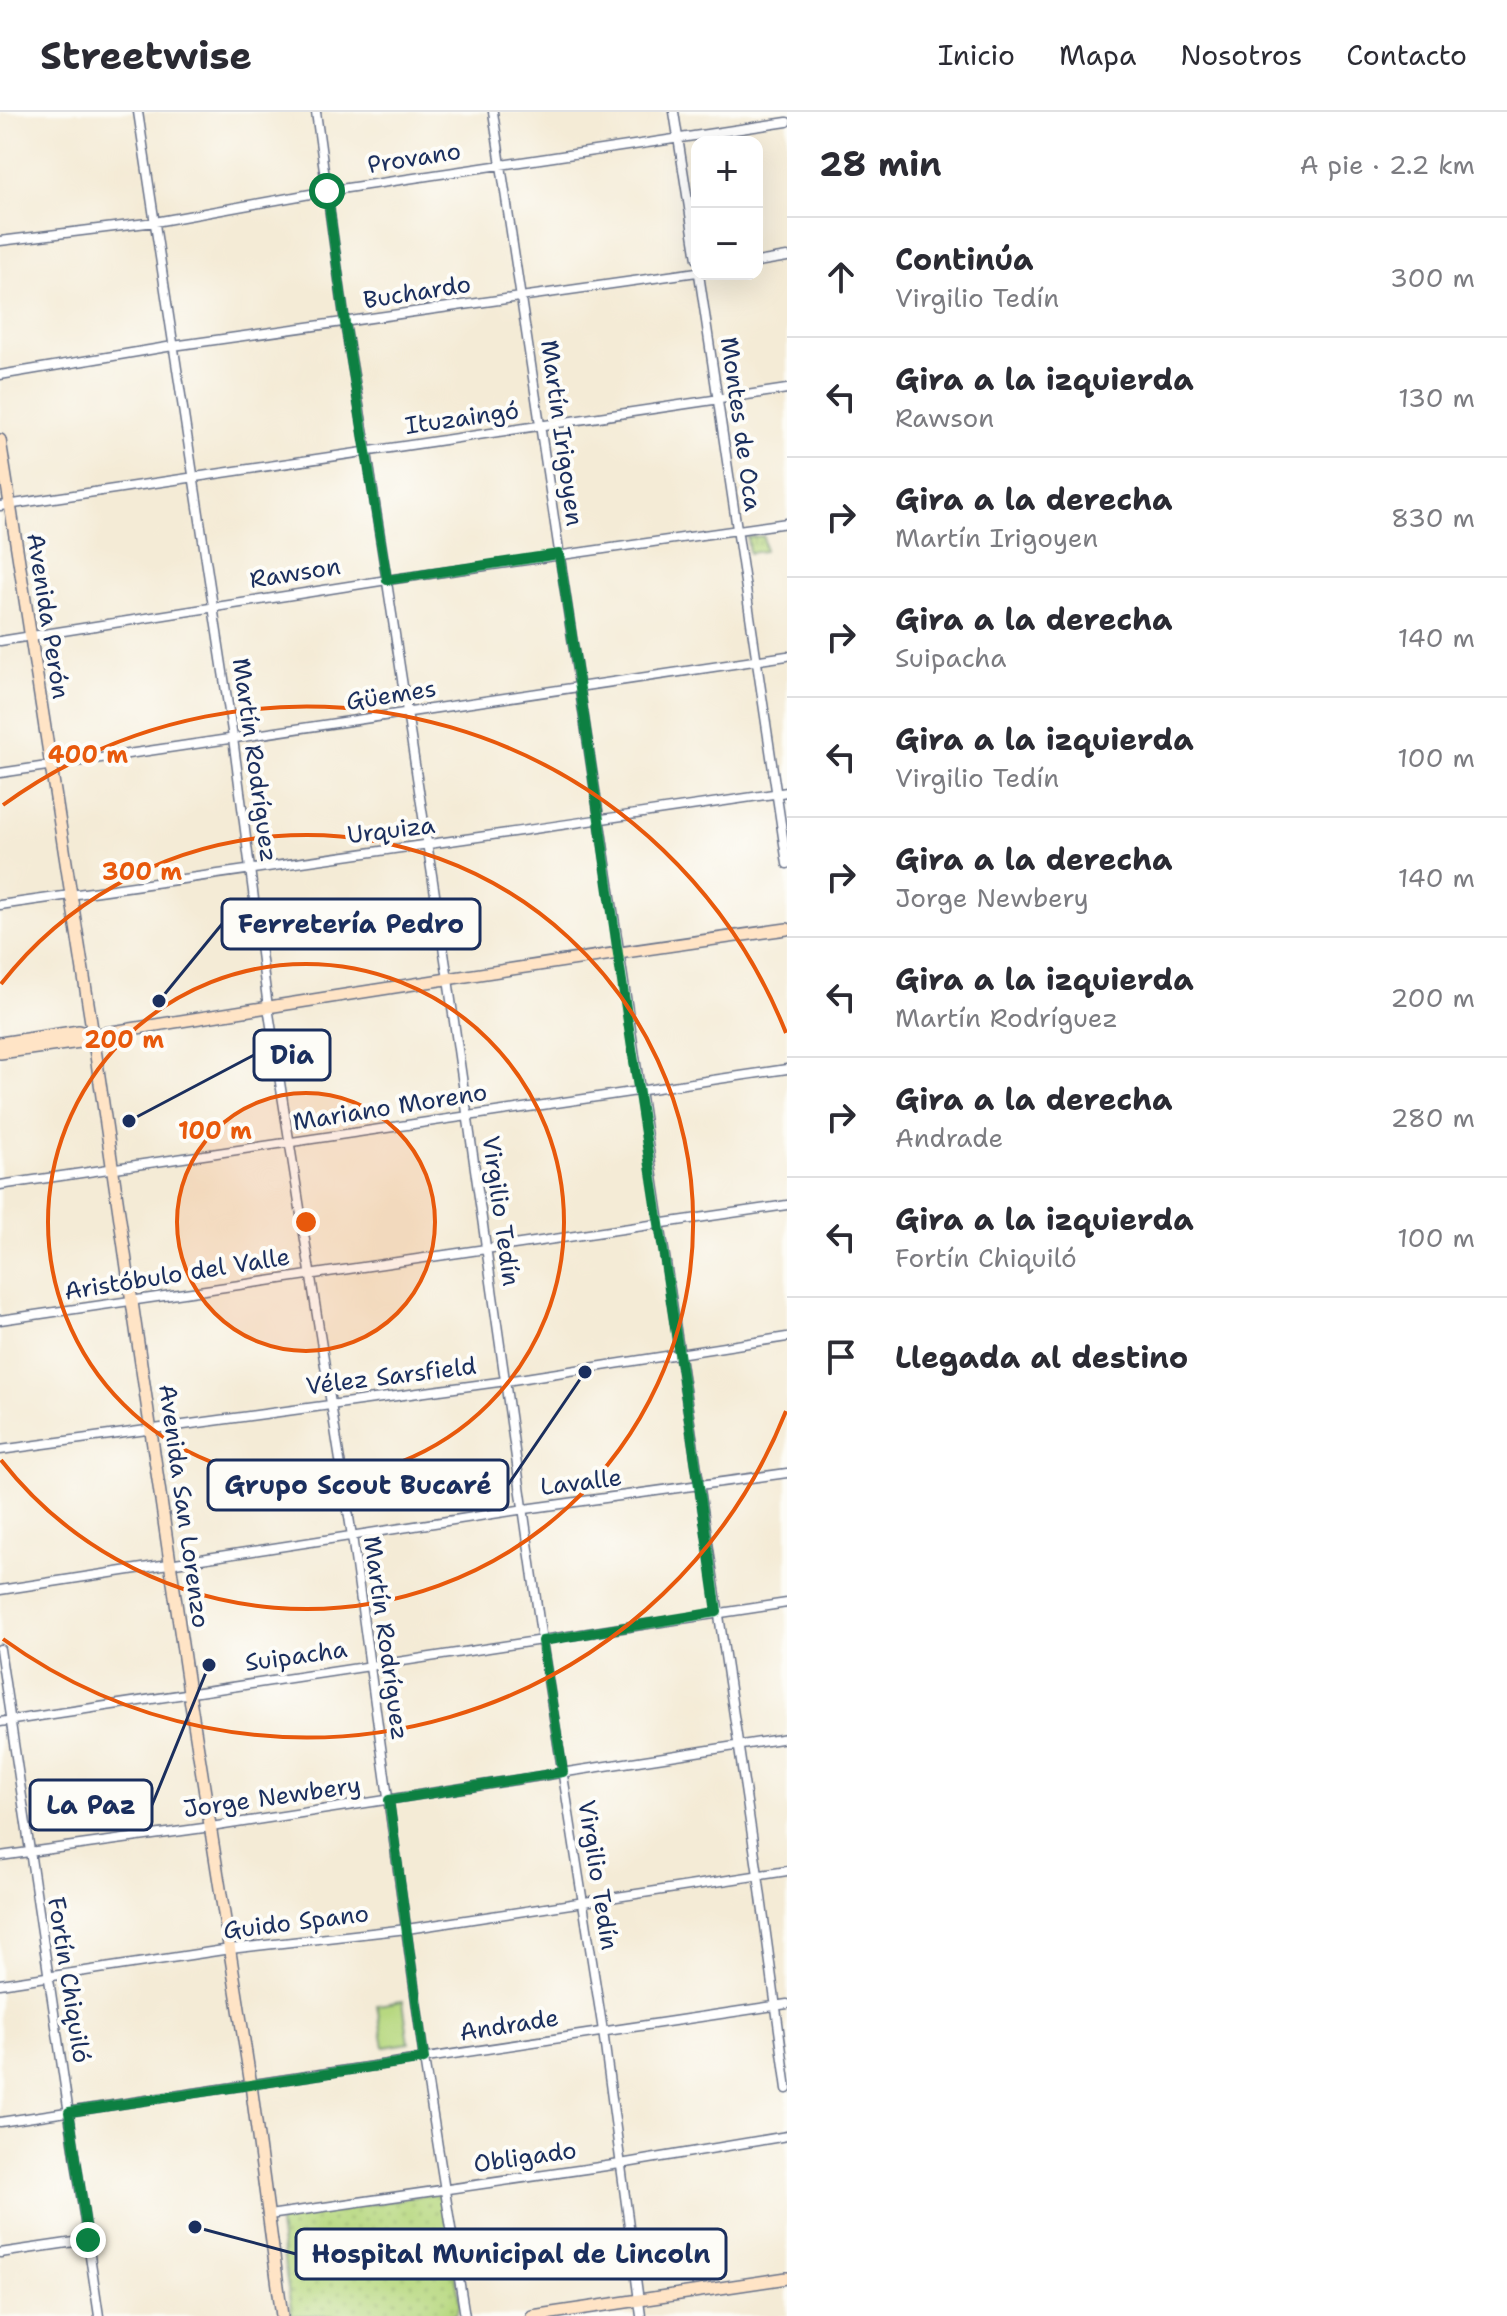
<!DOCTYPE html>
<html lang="es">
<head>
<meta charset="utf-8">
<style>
  :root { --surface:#fff; --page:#f7f7f7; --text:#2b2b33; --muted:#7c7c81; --line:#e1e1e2 }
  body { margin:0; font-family:"Shantell Sans",sans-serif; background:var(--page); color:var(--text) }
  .controls { position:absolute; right:24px; top:24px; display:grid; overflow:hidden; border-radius:16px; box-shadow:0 8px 32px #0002 }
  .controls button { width:72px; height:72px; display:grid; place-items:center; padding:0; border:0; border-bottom:2px solid var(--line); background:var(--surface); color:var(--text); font:40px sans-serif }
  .stop { position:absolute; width:24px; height:24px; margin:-18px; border:6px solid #0b8043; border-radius:50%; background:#fff }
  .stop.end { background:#0b8043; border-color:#fff; box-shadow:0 2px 8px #0008 }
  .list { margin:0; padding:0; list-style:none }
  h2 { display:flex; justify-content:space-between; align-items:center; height:104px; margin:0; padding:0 32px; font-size:34px }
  h2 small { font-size:26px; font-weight:400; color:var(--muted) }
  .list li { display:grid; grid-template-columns:52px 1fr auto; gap:24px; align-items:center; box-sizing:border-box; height:120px; padding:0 32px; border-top:2px solid var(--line) }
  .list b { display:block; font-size:30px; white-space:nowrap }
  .list p { margin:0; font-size:26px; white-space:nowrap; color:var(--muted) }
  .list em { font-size:26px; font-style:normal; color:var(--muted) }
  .icon { flex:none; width:44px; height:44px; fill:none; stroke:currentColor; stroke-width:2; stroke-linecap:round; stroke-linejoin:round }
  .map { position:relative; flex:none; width:787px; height:2204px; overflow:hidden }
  header { display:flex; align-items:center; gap:48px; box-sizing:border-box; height:112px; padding:0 40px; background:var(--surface); border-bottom:2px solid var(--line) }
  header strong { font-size:38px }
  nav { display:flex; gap:44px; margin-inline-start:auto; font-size:28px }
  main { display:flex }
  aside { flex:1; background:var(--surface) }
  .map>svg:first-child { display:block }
  .grass { fill:url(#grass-tufts); stroke:#69846f; stroke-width:2 }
  .park { fill:url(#park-dots); stroke:#69846f; stroke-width:2 }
  .pitch { fill:#b7d880; stroke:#69846f; stroke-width:2 }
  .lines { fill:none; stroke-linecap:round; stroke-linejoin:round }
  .street-casing { stroke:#677188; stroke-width:11 }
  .secondary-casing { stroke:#677188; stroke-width:14 }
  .street { stroke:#fff; stroke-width:8 }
  .secondary { stroke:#ffe4c6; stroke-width:11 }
  .route { stroke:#0b8043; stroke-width:10 }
  .ring { fill:none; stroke:#e8590c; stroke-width:4 }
  .labels { text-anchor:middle; stroke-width:8; stroke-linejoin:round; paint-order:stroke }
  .street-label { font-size:24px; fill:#1b2f5e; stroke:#fdfcf7 }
  .centre { fill:#e8590c; stroke:#fdfcf7; stroke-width:4 }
  .ring-label { font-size:24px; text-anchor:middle; font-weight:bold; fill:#e8590c; stroke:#fdfcf7; stroke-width:8; stroke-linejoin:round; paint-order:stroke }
  .leader { fill:none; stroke:#1b2f5e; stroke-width:3 }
  .callout-dot { fill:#1b2f5e; stroke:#fdfcf7; stroke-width:3 }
  .callout { fill:#fdfcf7; stroke:#1b2f5e; stroke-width:3 }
  .callout-label { font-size:26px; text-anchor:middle; font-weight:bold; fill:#1b2f5e }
</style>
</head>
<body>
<header>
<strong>Streetwise</strong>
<nav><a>Inicio</a><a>Mapa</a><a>Nosotros</a><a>Contacto</a></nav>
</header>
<main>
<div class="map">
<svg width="787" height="2204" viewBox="0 0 787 2204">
  <defs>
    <pattern id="grass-tufts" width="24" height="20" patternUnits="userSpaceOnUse" patternTransform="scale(2)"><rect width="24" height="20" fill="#b7d880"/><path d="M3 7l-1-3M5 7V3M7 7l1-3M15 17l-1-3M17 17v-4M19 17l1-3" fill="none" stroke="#9dba71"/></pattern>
    <pattern id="park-dots" width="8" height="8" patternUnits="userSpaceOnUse" patternTransform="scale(2)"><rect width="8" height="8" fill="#b7d880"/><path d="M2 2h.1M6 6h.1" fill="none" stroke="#9dba71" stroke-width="1.8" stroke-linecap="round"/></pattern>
  </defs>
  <rect width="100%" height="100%" fill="#fdfcf7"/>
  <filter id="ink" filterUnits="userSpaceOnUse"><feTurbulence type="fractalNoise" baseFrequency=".0125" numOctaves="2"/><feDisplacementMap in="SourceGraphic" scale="16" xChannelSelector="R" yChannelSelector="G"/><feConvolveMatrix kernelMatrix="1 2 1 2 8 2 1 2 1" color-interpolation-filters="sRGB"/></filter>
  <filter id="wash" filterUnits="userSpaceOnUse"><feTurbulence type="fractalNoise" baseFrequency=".006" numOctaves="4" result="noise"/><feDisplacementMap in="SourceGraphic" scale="32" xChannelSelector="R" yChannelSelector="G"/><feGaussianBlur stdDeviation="1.8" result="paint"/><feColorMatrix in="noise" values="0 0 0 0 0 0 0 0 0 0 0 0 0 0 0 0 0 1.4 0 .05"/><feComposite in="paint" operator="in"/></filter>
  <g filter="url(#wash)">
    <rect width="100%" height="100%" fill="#f4ebd6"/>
    <path class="grass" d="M 763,424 L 765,439 L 749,441 L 747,425 Z"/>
    <path class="park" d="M 437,2081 L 443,2085 L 460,2192 L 457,2201 L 452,2204 L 292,2204 L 279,2113 L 281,2106 Z"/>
    <path class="pitch" d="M 403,1889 L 409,1931 L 384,1935 L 377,1893 Z"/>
  </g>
  <g filter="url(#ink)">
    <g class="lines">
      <g class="street-casing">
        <path id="street" d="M 138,0 L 233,626 L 268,895 L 352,1424 L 424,1947 L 465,2204
          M 316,0 L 345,211 L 367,340 L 448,867 L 542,1529 L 603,1919 L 641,2204
          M 493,0 L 758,1763 L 787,1977
          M 674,0 L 697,147
          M 0,129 L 155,110 L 327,79 L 787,10
          M 757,150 L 787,145
          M 699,162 L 787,752
          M 0,263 L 173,234 L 697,160
          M 0,394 L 787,277
          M 0,529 L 387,468 L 787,411
          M 0,661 L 787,544
          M 0,793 C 262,754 525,720 787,680
          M 0,1073 L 787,957
          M 0,1208 L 787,1093
          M 0,1338 L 506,1269 L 787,1225
          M 0,1478 L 525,1397 L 787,1361
          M 0,1537 L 99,2204
          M 0,1610 L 787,1491
          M 0,1744 L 211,1715 L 787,1626
          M 0,1872 L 230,1837 L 407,1817 L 787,1759
          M 0,2010 L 787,1892
          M 269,2103 L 620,2052 L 787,2024
          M 0,2141 L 88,2128"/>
      </g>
      <g class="secondary-casing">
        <path id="secondary" d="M 0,328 L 93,923 L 189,1580 L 251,1973 L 282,2204
          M 0,931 L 79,919 L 93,923
          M 0,941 L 80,930 L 93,923 C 324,886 555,849 787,817
          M 532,2204 L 787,2166"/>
      </g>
      <use href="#street" class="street"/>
      <use href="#secondary" class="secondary"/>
    </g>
  </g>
  <g class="lines" filter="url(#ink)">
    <path class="route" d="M 88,2128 L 69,2000 L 424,1947 L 389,1688 L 563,1660 L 542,1529 L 717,1500 C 687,1280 650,1062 618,842 C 599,709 581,575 559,442 L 387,468 L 345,211 L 327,79"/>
  </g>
  <circle cx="306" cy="1110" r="129" fill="#e8590c" fill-opacity=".12"/>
  <g class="ring">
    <circle cx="306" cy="1110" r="129"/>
    <circle cx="306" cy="1110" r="258"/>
    <path d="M1 872A387 387 0 1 1 1 1348"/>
    <path d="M786 1299A516 516 0 0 1 3 1527M3 693A516 516 0 0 1 786 921"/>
  </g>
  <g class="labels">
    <g class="street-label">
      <text transform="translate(414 46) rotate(-9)" y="8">Provano</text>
      <text transform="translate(417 180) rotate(-9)" y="8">Buchardo</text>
      <text transform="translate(462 306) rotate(-8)" y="8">Ituzaingó</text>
      <text transform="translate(741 312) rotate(82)" y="8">Montes de Oca</text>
      <text transform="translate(562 321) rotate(82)" y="8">Martín Irigoyen</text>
      <text transform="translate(295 461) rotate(-9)" y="8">Rawson</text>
      <text transform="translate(48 504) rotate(81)" y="8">Avenida Perón</text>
      <text transform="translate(391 583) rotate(-9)" y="8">Güemes</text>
      <text transform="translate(255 648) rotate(82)" y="8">Martín Rodríguez</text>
      <text transform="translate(391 718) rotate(-7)" y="8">Urquiza</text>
      <text transform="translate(390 995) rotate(-9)" y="8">Mariano Moreno</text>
      <text transform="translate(501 1099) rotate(82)" y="8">Virgilio Tedín</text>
      <text transform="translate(177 1162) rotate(-9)" y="8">Aristóbulo del Valle</text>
      <text transform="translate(391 1264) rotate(-7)" y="8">Vélez Sarsfield</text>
      <text transform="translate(581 1370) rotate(-7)" y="8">Lavalle</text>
      <text transform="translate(184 1394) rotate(82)" y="8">Avenida San Lorenzo</text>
      <text transform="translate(386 1526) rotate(82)" y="8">Martín Rodríguez</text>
      <text transform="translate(296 1544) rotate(-8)" y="8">Suipacha</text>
      <text transform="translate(272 1685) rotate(-8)" y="8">Jorge Newbery</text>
      <text transform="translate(598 1763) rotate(81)" y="8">Virgilio Tedín</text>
      <text transform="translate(296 1810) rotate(-7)" y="8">Guido Spano</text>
      <text transform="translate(69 1868) rotate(81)" y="8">Fortín Chiquiló</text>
      <text transform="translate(509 1913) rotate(-9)" y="8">Andrade</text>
      <text transform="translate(525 2045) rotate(-8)" y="8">Obligado</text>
    </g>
  </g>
  <circle cx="306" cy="1110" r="12" class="centre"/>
  <g class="ring-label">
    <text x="88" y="651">400 m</text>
    <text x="142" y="768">300 m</text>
    <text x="124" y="936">200 m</text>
    <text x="215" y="1027">100 m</text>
  </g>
  <path class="leader" d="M159 889L222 812M129 1009L254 943M585 1260L508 1373M209 1553L152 1693M195 2115L296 2142"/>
  <g class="callout-dot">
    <circle cx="159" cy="889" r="8"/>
    <circle cx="129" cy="1009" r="8"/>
    <circle cx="585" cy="1260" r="8"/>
    <circle cx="209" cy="1553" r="8"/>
    <circle cx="195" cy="2115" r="8"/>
  </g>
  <g class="callout">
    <rect x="222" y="787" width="258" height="50" rx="8"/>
    <rect x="254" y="918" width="76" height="50" rx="8"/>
    <rect x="208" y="1348" width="300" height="50" rx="8"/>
    <rect x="30" y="1668" width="122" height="50" rx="8"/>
    <rect x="296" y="2117" width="430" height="50" rx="8"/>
  </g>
  <g class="callout-label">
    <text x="351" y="821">Ferretería Pedro</text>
    <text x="292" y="952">Dia</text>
    <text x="358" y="1382">Grupo Scout Bucaré</text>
    <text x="91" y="1702">La Paz</text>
    <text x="511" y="2151">Hospital Municipal de Lincoln</text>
  </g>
</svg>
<div class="controls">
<button>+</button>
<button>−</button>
</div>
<div class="stop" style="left:327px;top:79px"></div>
<div class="stop end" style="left:88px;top:2128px"></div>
</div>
<aside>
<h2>28 min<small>A pie · 2.2 km</small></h2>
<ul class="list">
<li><svg class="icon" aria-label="ahead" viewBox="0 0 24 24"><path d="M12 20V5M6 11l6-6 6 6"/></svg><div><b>Continúa</b><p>Virgilio Tedín</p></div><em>300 m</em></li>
<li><svg class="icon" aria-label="left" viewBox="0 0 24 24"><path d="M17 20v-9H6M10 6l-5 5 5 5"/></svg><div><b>Gira a la izquierda</b><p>Rawson</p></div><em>130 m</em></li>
<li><svg class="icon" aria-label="right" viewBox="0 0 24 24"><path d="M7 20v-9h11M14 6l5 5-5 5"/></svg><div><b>Gira a la derecha</b><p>Martín Irigoyen</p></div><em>830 m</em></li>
<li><svg class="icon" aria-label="right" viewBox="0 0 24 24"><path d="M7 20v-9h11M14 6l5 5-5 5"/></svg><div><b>Gira a la derecha</b><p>Suipacha</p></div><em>140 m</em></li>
<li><svg class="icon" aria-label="left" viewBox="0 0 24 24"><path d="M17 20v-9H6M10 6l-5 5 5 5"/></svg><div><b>Gira a la izquierda</b><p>Virgilio Tedín</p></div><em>100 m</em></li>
<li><svg class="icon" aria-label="right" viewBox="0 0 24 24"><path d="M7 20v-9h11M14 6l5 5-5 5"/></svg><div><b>Gira a la derecha</b><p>Jorge Newbery</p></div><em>140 m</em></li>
<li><svg class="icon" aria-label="left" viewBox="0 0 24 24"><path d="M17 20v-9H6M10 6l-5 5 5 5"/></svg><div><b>Gira a la izquierda</b><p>Martín Rodríguez</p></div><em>200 m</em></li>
<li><svg class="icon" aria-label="right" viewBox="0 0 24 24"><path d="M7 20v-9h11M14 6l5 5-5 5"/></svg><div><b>Gira a la derecha</b><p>Andrade</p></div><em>280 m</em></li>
<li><svg class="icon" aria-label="left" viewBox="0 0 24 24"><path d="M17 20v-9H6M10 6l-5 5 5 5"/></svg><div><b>Gira a la izquierda</b><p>Fortín Chiquiló</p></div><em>100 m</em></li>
<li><svg class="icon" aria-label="arrive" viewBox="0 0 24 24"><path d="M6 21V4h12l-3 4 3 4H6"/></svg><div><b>Llegada al destino</b></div></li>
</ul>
</aside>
</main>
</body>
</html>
